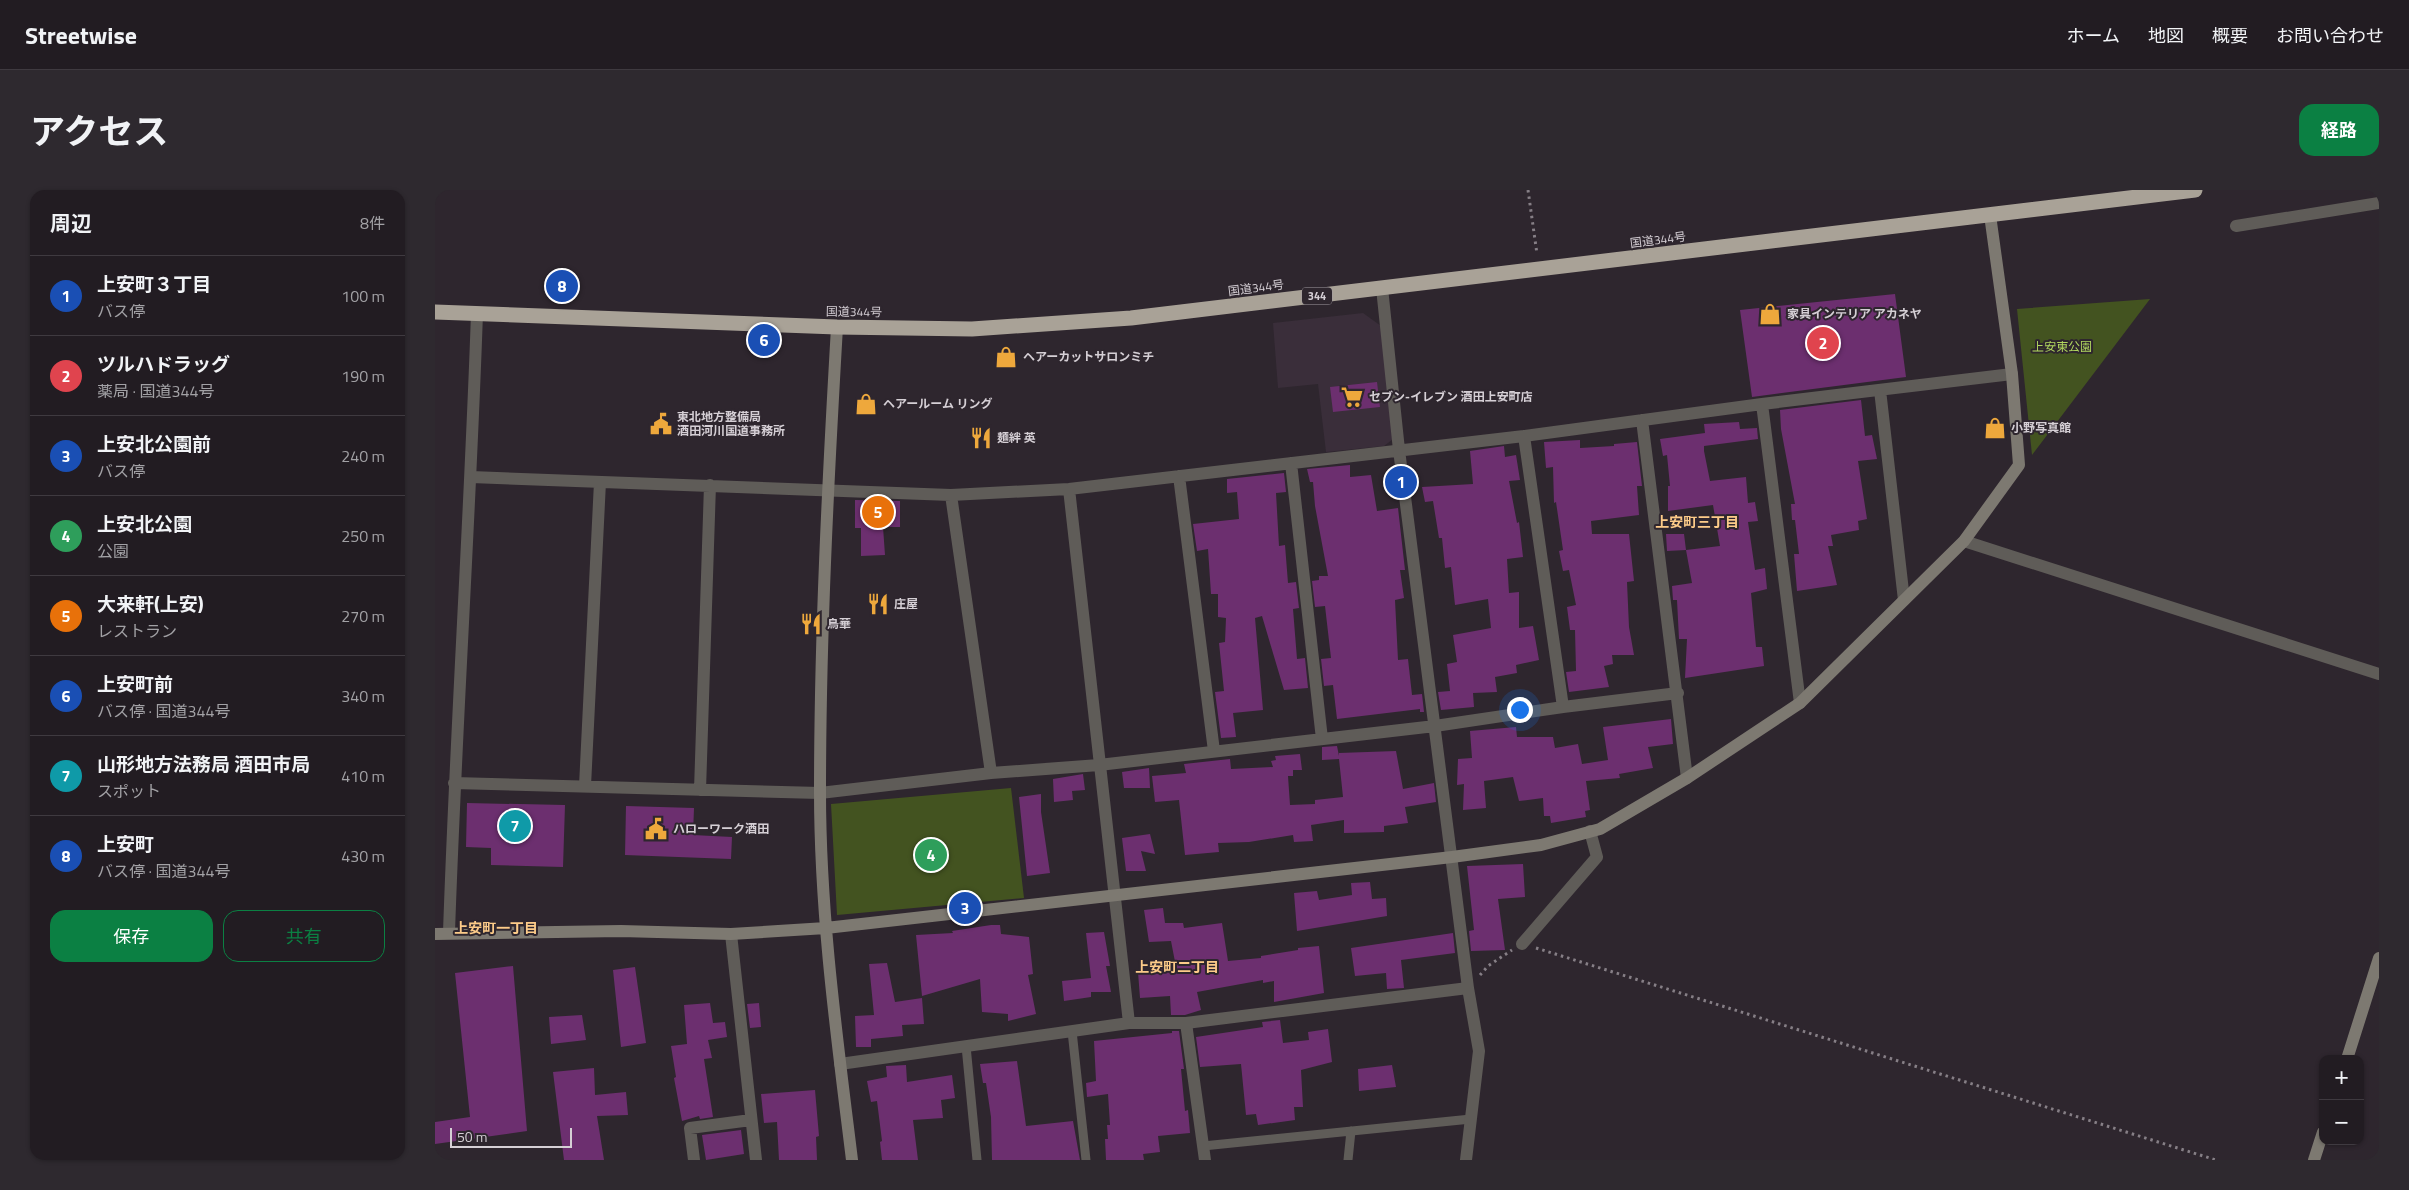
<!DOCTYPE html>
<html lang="ja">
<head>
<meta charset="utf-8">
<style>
  :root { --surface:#221c22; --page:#2e292f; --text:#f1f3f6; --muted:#a2a1a5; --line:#3f3a40; --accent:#0b8043 }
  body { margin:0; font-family:"Titillium Web","Noto Sans JP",sans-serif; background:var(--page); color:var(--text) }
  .controls { position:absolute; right:15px; bottom:15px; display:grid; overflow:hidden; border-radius:10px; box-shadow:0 1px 4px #0004 }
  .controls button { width:45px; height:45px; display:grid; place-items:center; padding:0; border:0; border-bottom:1px solid var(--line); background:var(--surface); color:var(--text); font:25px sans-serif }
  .scale { position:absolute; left:15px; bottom:12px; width:122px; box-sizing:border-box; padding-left:5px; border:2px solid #d5cfd5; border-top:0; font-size:14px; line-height:18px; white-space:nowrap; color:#d5cfd5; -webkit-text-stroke:4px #2e262e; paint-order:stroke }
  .you { position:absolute; left:1084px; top:519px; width:18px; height:18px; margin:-12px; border:4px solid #fff; border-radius:50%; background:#1a73e8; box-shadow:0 0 0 8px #1a73e833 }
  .badge { display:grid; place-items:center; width:32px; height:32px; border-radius:50%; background:var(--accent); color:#fff; font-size:16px; font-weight:700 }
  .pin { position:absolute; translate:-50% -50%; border:2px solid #fff; box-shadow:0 1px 5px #0006 }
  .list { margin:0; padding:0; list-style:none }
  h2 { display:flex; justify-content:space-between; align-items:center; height:65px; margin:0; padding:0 20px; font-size:21px }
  h2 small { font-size:16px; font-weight:400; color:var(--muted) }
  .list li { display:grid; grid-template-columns:32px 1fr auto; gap:15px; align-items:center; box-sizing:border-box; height:80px; padding:0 20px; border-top:1px solid var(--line) }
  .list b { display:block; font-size:19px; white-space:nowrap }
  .list p { margin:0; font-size:16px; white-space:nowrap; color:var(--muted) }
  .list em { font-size:16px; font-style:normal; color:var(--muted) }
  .actions { display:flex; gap:10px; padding:15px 20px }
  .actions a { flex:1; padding:11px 0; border:1px solid var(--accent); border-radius:15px; text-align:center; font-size:18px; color:var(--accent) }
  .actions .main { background:var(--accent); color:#fff }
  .map { position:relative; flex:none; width:1944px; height:970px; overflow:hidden; border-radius:15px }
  header { display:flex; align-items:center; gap:30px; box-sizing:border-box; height:70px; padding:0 25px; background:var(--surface); border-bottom:1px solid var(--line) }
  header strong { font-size:24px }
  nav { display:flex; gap:28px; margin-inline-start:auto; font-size:18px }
  .intro { display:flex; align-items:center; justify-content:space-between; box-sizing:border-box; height:120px; padding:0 30px }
  h1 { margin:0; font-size:35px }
  .button { padding:12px 22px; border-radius:15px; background:var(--accent); color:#fff; font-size:18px; font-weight:700 }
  main { display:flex; gap:30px; padding:0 30px }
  aside { flex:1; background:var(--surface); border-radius:15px; box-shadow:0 1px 4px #0004 }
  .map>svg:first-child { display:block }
  .built { fill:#3a2e3a }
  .green { fill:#435320 }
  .building { fill:#6c2f6f }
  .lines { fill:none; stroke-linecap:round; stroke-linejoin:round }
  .path { stroke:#867f86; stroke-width:3; stroke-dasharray:2.5 4; stroke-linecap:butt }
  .lane { stroke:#5f5c58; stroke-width:9 }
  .street { stroke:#5f5c58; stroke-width:12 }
  .secondary { stroke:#7d7971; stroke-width:12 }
  .highway { stroke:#a9a297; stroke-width:15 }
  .labels { text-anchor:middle; stroke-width:4; stroke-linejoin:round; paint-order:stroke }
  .shield { fill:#2e262e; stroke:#a39ca3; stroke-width:1 }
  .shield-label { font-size:11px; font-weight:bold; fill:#d5cfd5 }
  .street-label { font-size:12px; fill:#d5cfd5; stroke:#2e262e }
  .poi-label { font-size:12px; font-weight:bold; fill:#d5cfd5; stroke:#2e262e; text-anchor:start }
  .park-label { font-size:12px; fill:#b0d65e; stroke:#2e262e }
  .neighbourhood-label { font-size:14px; font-weight:bold; fill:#fccb89; stroke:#2e262e }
</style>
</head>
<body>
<header>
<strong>Streetwise</strong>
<nav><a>ホーム</a><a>地図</a><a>概要</a><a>お問い合わせ</a></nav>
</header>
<div class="intro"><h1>アクセス</h1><a class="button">経路</a></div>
<main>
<aside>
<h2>周辺<small>8件</small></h2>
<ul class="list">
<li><span class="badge" style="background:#1a4fb4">1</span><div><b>上安町３丁目</b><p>バス停</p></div><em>100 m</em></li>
<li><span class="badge" style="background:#e0444e">2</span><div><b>ツルハドラッグ</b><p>薬局 · 国道344号</p></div><em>190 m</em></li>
<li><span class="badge" style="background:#1a4fb4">3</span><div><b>上安北公園前</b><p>バス停</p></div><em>240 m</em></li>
<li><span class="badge" style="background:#2e9e5b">4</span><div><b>上安北公園</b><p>公園</p></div><em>250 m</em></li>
<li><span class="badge" style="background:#e8710a">5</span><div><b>大来軒(上安)</b><p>レストラン</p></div><em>270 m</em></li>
<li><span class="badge" style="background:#1a4fb4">6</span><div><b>上安町前</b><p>バス停 · 国道344号</p></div><em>340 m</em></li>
<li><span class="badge" style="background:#0f9aa8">7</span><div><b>山形地方法務局 酒田市局</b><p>スポット</p></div><em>410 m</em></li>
<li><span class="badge" style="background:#1a4fb4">8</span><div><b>上安町</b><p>バス停 · 国道344号</p></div><em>430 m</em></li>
</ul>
<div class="actions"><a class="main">保存</a><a>共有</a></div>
</aside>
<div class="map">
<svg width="1944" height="970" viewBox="0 0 1944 970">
  <rect width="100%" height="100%" fill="#2e262e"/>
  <path class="built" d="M 928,123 L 946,136 L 958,249 L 949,256 L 891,262 L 883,194 L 843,198 L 838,133 Z"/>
  <path class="green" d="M 1715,109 L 1597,265 L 1582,119 Z
    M 576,598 L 589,708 L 402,725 L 396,614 Z"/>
  <path class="building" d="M 1460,104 L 1471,187 L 1317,207 L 1305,120 Z
    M 942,192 L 945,217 L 898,222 L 895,197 Z
    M 1426,210 L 1430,246 L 1437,245 L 1442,269 L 1423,271 L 1432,329 L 1423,331 L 1424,340 L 1396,345 L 1398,356 L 1393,356 L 1402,395 L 1362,401 L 1359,364 L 1364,364 L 1360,330 L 1357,330 L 1356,314 L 1360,314 L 1346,239 L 1345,220 Z
    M 1304,232 L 1305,239 L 1322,238 L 1323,249 L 1269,256 L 1269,261 L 1275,291 L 1311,287 L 1313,313 L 1320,312 L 1323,331 L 1313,332 L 1320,380 L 1330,378 L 1332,399 L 1316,403 L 1321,457 L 1327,457 L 1329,476 L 1250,488 L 1252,449 L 1244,449 L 1242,410 L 1238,410 L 1237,396 L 1257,393 L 1251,360 L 1285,356 L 1278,315 L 1233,321 L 1233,296 L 1235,296 L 1232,265 L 1228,266 L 1225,249 L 1270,243 L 1269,234 Z
    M 1145,250 L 1145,258 L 1179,256 L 1179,254 L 1202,252 L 1207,296 L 1202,296 L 1204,325 L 1156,331 L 1157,344 L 1194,344 L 1199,391 L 1192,392 L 1194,437 L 1199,465 L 1177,465 L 1178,474 L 1169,476 L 1174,497 L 1134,502 L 1131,482 L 1141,481 L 1140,440 L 1135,440 L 1132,417 L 1141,415 L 1134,380 L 1128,381 L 1124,361 L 1128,360 L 1121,312 L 1119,313 L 1118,277 L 1111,278 L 1109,252 Z
    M 1069,256 L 1070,267 L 1081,265 L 1085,290 L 1074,291 L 1082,333 L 1084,332 L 1088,367 L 1072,369 L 1074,403 L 1084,402 L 1084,438 L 1098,436 L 1104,470 L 1081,475 L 1082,483 L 1060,487 L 1062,502 L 1038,503 L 1039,517 L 1006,520 L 1003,502 L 1015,501 L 1012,474 L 1022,472 L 1018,445 L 1056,438 L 1053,409 L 1020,415 L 1016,377 L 1010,378 L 1007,348 L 1004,348 L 998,311 L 990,312 L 987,297 L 1038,294 L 1035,261 Z
    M 915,275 L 915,287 L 936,285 L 942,321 L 963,318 L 970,380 L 965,380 L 969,408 L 960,410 L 963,470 L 973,469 L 977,505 L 987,504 L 989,522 L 985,522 L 985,519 L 902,529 L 898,495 L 889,496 L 886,469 L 896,468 L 890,416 L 880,417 L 877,391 L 884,390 L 884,386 L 893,386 L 880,316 L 878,292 L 875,292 L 872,279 Z
    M 849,283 L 851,302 L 841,303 L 844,356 L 850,355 L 853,393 L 861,392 L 864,418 L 858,419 L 862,469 L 870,468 L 873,498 L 849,500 L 827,426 L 820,428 L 828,520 L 798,523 L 801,547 L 786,548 L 780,502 L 789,501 L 784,453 L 790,452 L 791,428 L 783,427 L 783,404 L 776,404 L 773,359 L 762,361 L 758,334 L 804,329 L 802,302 L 792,303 L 792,289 Z
    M 420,310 L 465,311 L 465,337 L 448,337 L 450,365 L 426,366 L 426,338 L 420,338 Z
    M 1231,344 L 1249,344 L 1251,360 L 1232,361 Z
    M 1236,529 L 1238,554 L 1213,557 L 1218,578 L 1184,584 L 1185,588 L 1151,591 L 1155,620 L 1150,621 L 1151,627 L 1116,633 L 1115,626 L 1109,626 L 1108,608 L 1084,611 L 1078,587 L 1049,591 L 1051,618 L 1028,620 L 1029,594 L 1022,595 L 1023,569 L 1037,568 L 1035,541 L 1081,537 L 1082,547 L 1118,547 L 1120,558 L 1143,554 L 1147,574 L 1173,570 L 1168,537 Z
    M 902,556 L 904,566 L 904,563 L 961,561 L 968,599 L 999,593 L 1001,612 L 970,617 L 973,633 L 949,636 L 949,642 L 909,643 L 909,630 L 876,635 L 878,651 L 859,652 L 858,645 L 814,652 L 783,653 L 784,662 L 750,665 L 744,610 L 720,612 L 717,586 L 751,583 L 749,574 L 795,569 L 796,579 L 838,577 L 836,571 L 841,570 L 840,566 L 865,564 L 867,580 L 858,580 L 858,586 L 853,586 L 855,615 L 880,614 L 880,610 L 908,607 L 904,569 L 887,570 L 887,557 Z
    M 714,578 L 715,598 L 689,598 L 687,582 Z
    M 648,584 L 650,600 L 637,601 L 638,610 L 619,612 L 618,589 Z
    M 606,604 L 606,622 L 615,683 L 592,686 L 584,607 Z
    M 32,613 L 130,615 L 128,677 L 56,675 L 56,658 L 31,657 Z
    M 191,616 L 259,618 L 258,645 L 297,647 L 296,669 L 190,665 Z
    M 715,644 L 720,664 L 706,661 L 711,681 L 691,681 L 687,648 Z
    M 1088,674 L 1090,707 L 1063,709 L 1070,760 L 1036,761 L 1034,741 L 1039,740 L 1032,676 Z
    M 935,692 L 937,709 L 951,708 L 952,726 L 862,741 L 859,703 L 882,701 L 884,710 L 917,705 L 916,693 Z
    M 728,718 L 730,733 L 748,733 L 749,738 L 787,733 L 793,771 L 826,768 L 826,766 L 863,760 L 863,758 L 884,756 L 889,803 L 839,812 L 839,791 L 828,793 L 828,790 L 762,802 L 766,820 L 750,825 L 736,825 L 735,806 L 705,808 L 703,782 L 741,777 L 736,751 L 714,752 L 709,720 Z
    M 556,735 L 565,735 L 566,744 L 594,747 L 598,784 L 593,785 L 601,824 L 573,831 L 573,824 L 547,822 L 545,789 L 487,806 L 481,745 L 518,743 L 517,741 Z
    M 669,742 L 675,776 L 671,776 L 676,802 L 656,802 L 656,807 L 629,811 L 627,791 L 656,788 L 651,743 Z
    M 1018,743 L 1020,763 L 966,770 L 969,798 L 952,799 L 951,783 L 920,786 L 916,758 Z
    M 452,773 L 460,812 L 487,808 L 489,834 L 467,835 L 468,846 L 436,849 L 436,857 L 421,857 L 420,826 L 439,825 L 434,774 Z
    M 78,776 L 92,941 L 0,954 L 0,932 L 35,927 L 20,783 Z
    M 200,777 L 211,853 L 186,857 L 178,780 Z
    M 275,813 L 278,833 L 290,832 L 292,847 L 273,850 L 277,868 L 269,869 L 278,927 L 265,929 L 264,926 L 247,931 L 239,888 L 241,887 L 236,856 L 252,854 L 249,815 Z
    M 324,813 L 326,837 L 315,838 L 312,814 Z
    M 147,825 L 151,850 L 116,854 L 114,827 Z
    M 845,830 L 848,853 L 874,850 L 873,842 L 893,839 L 897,872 L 866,880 L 868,917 L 859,917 L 860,930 L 823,935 L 821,924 L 811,925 L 806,874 L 765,877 L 761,847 L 828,837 L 827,832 Z
    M 737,841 L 744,841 L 749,879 L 746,879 L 750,921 L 753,920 L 755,943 L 723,946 L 725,962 L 708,964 L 709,970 L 671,970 L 670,949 L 673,949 L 672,935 L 675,935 L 673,904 L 652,907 L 651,893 L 661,891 L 659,851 L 737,843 Z
    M 582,871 L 591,936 L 638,931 L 645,970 L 557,970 L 556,927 L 551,893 L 548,893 L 545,874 Z
    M 471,875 L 472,892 L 517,885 L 520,908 L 506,910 L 508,928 L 478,930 L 483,970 L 447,970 L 445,952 L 447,951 L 442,911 L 436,912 L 432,891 L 452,887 L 451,876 Z
    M 957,875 L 961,897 L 924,901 L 923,879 Z
    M 159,878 L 160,905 L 191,902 L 193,925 L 162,926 L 169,970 L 129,970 L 118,882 Z
    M 380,900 L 384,946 L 381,947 L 382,970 L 344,970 L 342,932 L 329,933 L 326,904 Z
    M 306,940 L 309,964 L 271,970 L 267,945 Z"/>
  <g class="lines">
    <path class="path" d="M 1093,0 L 1102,64
      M 1101,758 L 1781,970
      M 1045,785 L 1053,776 L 1077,760"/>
    <path class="lane" d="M 637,841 L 651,970
      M 531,856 L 542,970
      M 768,956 L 1036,929
      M 913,970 L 916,941"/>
    <path class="street" d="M 1801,36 L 1944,13
      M 947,98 L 964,260 L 1033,798 L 1044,861 L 1031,970
      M 1445,200 L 1469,410
      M 1327,214 L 1365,513
      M 1207,230 L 1252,588
      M 1089,246 L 1128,517
      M 856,273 L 887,549
      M 744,286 L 779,561
      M 36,287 L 516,305 L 634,299 L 1089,246 L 1327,214 L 1577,184
      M 634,299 L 694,833
      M 516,305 L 556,583
      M 1529,351 L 1944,484
      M 19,593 L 385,603 L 556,583 L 664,575 L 1000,536 L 1128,517 L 1243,503
      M 150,596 L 165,292
      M 265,600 L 275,295
      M 14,742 C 21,536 35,329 42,123
      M 296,744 L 321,970
      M 1087,754 L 1162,667 L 1155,641
      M 751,833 L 770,970
      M 405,874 L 694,833 L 751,833 L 1033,798
      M 259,970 L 255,938 L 316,930"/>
    <path class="secondary" d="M 402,137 C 393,292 385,447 385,602 C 385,725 402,848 417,970
      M 0,744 L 186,741 L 296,744 L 391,738 L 1017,667 L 1106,655 L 1165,639 L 1252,588 L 1365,513 L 1529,351 L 1584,275 L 1577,184 L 1555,25
      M 1912,869 L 1944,768
      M 1879,970 L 1888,942"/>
    <path class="highway" d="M 0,122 L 402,137 L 537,139 L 696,128 L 1760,0"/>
  </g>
  <defs>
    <g id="shop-bare" transform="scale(1.725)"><path d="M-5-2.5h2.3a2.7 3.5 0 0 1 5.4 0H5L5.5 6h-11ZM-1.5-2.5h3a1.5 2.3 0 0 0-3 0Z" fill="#eea83c" stroke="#2e262e" stroke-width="2.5" paint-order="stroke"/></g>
    <g id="supermarket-bare" transform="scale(1.725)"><path d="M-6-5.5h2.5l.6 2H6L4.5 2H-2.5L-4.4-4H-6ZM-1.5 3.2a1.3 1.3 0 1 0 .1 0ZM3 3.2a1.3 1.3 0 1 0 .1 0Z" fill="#eea83c" stroke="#2e262e" stroke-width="2.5" paint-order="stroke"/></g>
    <g id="civic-bare" transform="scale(1.725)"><path d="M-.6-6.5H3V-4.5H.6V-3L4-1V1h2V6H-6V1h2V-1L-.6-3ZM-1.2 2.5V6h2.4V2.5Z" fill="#eea83c" stroke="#2e262e" stroke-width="2.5" paint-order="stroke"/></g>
    <g id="restaurant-bare" transform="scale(1.725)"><path d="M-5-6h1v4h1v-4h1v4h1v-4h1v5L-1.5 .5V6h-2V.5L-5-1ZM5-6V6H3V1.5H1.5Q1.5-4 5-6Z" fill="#eea83c" stroke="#2e262e" stroke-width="2.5" paint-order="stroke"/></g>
  </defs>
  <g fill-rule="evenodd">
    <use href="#shop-bare" x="1335" y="124"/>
    <use href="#shop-bare" x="571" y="167"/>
    <use href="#supermarket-bare" x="917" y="207"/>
    <use href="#shop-bare" x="431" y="214"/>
    <use href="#civic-bare" x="226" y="234"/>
    <use href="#shop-bare" x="1560" y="238"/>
    <use href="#restaurant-bare" x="546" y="248"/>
    <use href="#restaurant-bare" x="443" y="414"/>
    <use href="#restaurant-bare" x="376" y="434"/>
    <use href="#civic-bare" x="221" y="639"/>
  </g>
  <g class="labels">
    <rect class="shield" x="867" y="97.5" width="30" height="17" rx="4"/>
    <g class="shield-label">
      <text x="882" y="110">344</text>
    </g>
    <g class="street-label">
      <text transform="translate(1223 50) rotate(-7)" y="4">国道344号</text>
      <text transform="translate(821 98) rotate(-7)" y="4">国道344号</text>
      <text transform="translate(419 122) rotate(1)" y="4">国道344号</text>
    </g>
    <g class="poi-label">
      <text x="1352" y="128">家具インテリア アカネヤ</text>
      <text x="588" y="171">ヘアーカットサロンミチ</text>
      <text x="934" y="211">セブン-イレブン 酒田上安町店</text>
      <text x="448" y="218">ヘアールーム リング</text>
      <text x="242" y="231">東北地方整備局<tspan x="242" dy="14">酒田河川国道事務所</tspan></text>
      <text x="1576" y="242">小野写真館</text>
      <text x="562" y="252">麺絆 英</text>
      <text x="459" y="418">庄屋</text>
      <text x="392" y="438">鳥華</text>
      <text x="238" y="643">ハローワーク酒田</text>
    </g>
    <g class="park-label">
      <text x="1627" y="161">上安東公園</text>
    </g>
    <g class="neighbourhood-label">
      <text x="1262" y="337">上安町三丁目</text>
      <text x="61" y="743">上安町一丁目</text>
      <text x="742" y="782">上安町二丁目</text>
    </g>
  </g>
</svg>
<div class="controls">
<button>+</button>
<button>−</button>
</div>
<div class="scale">50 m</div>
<div class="you"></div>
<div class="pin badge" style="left:966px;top:292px;background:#1a4fb4">1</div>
<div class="pin badge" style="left:1388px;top:153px;background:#e0444e">2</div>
<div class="pin badge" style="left:530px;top:718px;background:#1a4fb4">3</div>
<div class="pin badge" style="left:496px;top:665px;background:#2e9e5b">4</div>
<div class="pin badge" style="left:443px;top:322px;background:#e8710a">5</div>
<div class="pin badge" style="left:329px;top:150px;background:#1a4fb4">6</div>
<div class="pin badge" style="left:80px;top:636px;background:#0f9aa8">7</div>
<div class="pin badge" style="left:127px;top:96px;background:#1a4fb4">8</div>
</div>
</main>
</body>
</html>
